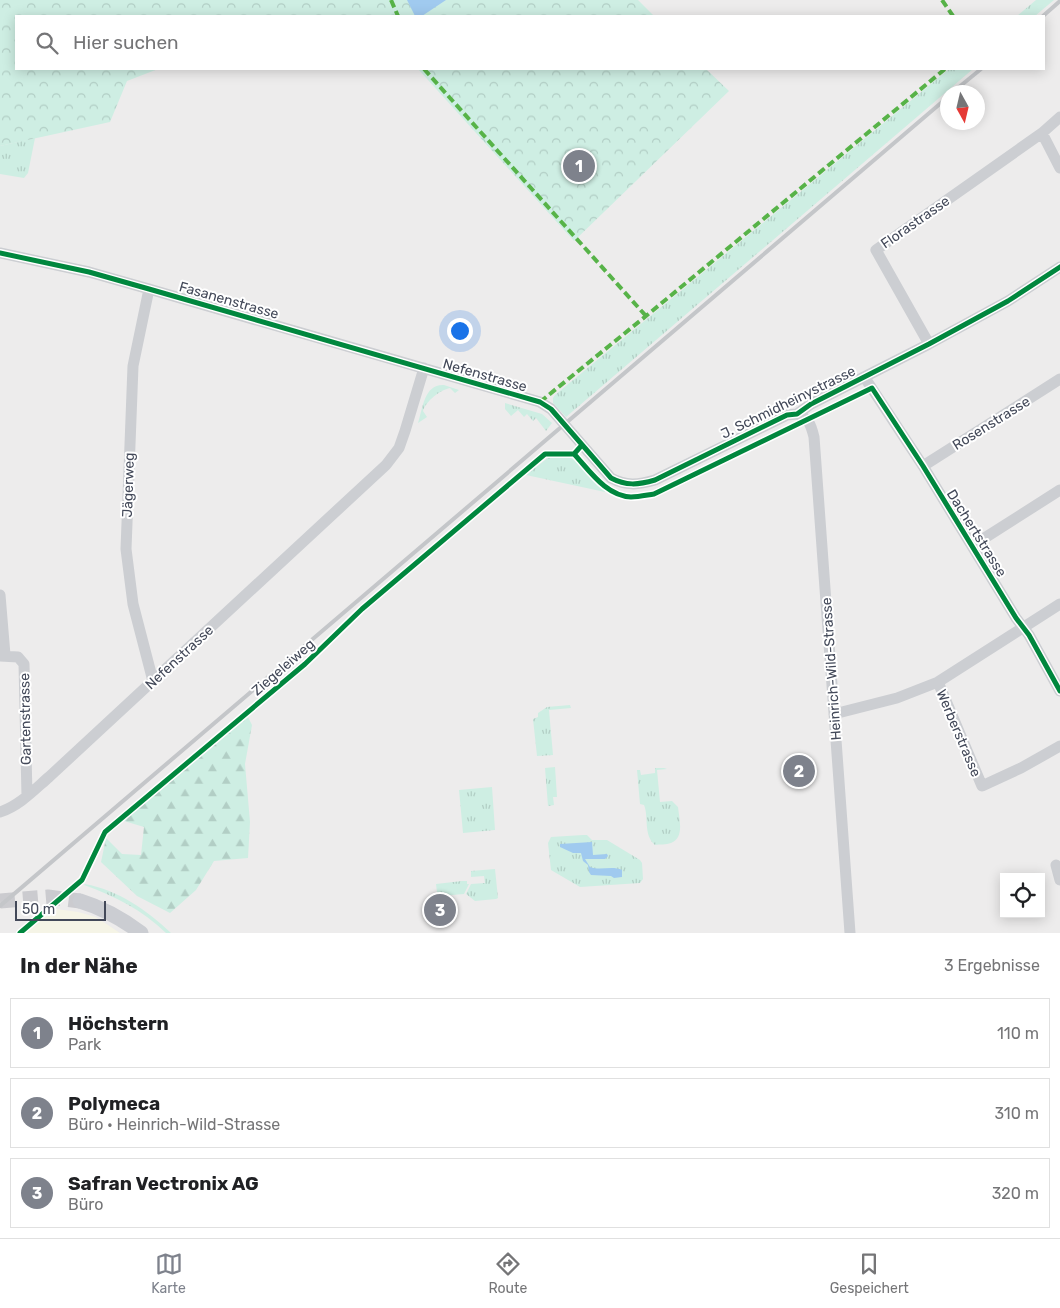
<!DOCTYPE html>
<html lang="de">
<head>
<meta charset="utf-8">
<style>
  :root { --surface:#fff; --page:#f2f2f2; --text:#202124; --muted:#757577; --line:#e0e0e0; --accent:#7e828c }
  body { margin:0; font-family:Rubik,sans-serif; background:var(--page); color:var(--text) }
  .controls { position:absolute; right:15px; bottom:15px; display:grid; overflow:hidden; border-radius:0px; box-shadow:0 2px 12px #0003 }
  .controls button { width:45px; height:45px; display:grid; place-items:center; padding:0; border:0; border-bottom:1px solid var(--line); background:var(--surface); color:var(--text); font:25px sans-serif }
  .compass { position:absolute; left:940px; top:85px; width:45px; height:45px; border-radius:50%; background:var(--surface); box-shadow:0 2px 12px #0003; rotate:172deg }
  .scale { position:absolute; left:15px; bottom:12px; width:91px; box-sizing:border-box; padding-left:5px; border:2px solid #434959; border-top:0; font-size:14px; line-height:18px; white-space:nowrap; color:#434959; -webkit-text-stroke:4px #fff; paint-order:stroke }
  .you { position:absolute; left:459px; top:330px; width:18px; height:18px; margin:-12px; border:4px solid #fff; border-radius:50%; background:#1a73e8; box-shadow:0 0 0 8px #1a73e833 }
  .badge { display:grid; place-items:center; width:32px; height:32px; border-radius:50%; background:var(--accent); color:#fff; font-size:16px; font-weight:700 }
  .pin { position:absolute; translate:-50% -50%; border:2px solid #fff; box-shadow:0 1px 5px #0006 }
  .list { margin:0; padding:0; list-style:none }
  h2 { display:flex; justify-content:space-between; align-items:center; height:65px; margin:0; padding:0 20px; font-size:21px }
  h2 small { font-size:16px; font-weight:400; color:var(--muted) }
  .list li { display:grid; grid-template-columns:32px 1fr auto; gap:15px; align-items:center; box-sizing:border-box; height:70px; margin:0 10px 10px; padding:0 10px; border:1px solid var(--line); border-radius:0px }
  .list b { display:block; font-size:19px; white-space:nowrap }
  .list p { margin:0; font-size:16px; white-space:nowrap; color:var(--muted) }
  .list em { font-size:16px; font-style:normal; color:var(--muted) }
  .icon { flex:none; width:28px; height:28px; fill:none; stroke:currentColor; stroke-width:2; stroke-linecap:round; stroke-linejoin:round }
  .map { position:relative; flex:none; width:1060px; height:933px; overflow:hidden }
  .search { position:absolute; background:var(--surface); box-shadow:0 2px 12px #0003; left:15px; right:15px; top:15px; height:55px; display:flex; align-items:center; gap:12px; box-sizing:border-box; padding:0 18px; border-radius:0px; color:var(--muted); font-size:19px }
  .sheet { height:305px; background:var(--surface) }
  nav { display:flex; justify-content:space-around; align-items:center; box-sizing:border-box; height:70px; border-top:1px solid var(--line); background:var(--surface); font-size:14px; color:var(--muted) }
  nav a { display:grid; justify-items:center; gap:2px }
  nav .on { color:var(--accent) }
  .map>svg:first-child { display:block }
  .commercial { fill:#f5f4e6 }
  .grass { fill:url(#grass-tufts) }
  .forest { fill:url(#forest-firs) }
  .park { fill:url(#park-crowns) }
  .water { fill:#a0caef }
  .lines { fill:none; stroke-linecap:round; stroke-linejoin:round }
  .secondary-tunnel { stroke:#cbcbcf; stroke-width:15; stroke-dasharray:15 8; stroke-linecap:butt }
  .street { stroke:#ccced2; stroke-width:11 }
  .secondary { stroke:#cbcdd2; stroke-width:15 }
  .rail { stroke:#c4c6c9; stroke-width:4 }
  .quiet { stroke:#57b348; stroke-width:4; stroke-dasharray:8 4; stroke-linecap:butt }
  .cycleway-casing { stroke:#fff; stroke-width:8 }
  .cycleway { stroke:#00873e; stroke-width:5 }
  .labels { text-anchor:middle; stroke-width:4; stroke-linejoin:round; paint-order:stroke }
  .street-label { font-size:14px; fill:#434959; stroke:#fff }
</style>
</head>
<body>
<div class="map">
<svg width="1060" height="933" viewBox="0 0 1060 933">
  <defs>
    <pattern id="grass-tufts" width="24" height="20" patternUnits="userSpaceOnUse" patternTransform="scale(1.25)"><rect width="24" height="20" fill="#ceeee3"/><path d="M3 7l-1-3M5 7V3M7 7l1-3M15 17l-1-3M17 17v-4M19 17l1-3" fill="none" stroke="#b2cec5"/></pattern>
    <pattern id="forest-firs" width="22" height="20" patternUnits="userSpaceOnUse" patternTransform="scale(1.25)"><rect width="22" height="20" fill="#ceeee3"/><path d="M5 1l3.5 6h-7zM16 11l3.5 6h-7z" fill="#b2cec5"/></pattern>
    <pattern id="park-crowns" width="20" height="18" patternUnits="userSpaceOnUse" patternTransform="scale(1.25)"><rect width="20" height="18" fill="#ceeee3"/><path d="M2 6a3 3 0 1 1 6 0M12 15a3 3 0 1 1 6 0" fill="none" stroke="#b2cec5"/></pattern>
  </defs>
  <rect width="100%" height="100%" fill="#edecec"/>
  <path class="commercial" d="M 49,908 L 78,912 L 96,917 L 120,933 L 18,933 Z"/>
  <path class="grass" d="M 1036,0 L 1054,0 L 1035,16 L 1017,16 Z
    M 949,69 L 973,69 L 566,417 L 553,403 L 553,398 L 555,395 Z
    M 35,138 L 28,173 L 24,178 L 0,174 L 0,146 Z
    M 444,385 L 459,390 L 455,393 L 450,388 C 440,390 426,401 423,411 L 427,417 L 418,423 C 423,408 424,384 444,385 Z
    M 505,403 L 542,414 L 552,423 L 546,431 L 536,418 L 533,421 L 527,414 L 524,417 L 518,410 L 511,416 L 505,409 Z
    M 787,427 L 658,490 L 653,491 L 780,428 Z
    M 549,457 C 556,457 566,456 573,459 C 577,460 599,485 606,490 L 605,492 L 526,475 Z
    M 570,705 L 571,708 L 549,710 L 553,755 L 537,756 L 533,719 L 538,717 L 538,713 L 547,707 Z
    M 555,767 L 557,797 L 553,797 L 554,805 L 548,806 L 545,768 Z
    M 655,768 L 664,768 L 667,769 L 657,770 L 660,802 L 672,801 L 678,807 C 679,818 685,838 671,843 C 666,845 660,844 655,845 C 643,835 649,817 644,805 L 640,804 L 637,770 L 640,770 L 641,775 L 655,773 Z
    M 492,787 L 495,830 L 463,833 L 459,790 Z
    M 583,835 L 587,835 L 592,840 L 607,840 L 640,860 L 642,863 L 643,879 L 640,883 L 580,887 L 551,870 L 548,843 L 551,837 Z
    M 495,869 L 498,898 L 496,899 L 475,901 L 466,894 L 471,884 L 485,883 L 484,876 L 471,877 L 471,871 Z
    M 462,881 L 467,881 L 467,884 L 469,884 L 464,894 L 440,896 L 437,892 L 436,884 Z
    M 84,885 L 85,884 C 118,890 147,910 171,933 L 166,933 C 142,910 115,896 84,885 Z"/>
  <path class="forest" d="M 248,717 L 252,725 L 245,764 L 250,822 L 248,858 L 214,861 L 196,890 L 170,913 L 137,896 L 101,862 L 106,838 L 122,854 L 141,855 L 144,827 L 124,821 Z"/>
  <path class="park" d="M 0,0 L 638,0 L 654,16 L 16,16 L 16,69 L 158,69 L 127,81 L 110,122 L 0,146 Z
    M 418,69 L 706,69 L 729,91 L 574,241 Z"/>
  <path class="water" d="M 407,0 L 446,0 L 422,16 L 415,16 Z
    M 592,842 L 593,855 L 607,854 L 608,856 L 605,859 L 585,859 L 590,867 C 601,871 612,865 622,870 L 622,877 L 614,878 L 611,876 L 591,875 L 589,872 L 588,865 L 583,861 L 581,853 L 573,853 L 560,847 L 560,844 Z"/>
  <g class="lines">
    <path class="secondary-tunnel" d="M 0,901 L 48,897 L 80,901"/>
    <path class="street" d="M 1060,117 L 1042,133 L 1060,168
      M 0,253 L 89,272 L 149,289 L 540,402 L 551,409 L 611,478 C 626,486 638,485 655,480 L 787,415 L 797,414 L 811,404 L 929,344 L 1008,301 L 1060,267
      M 149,289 L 133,366 L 126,549 L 133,604 L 153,681
      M 929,344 L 876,250 L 1042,133
      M 865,378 L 923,466 L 1016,618 L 1029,635 L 1060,691
      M 797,414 C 809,418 811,425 814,437 L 850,933
      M 923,466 L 1060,379
      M 972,546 L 1060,490
      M 0,595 L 5,655
      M 0,656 L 18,657 L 24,664 L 27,796
      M 938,682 L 982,786 L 1021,768 L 1060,746
      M 834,714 L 897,698 L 938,682 L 1060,604
      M 0,812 C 19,806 34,790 49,777 L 386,465 L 399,448 L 405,431 L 424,368
      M 1056,865 L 1060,880"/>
    <path class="secondary" d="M 80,901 C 103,908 121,918 141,933"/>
    <path class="rail" d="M 1043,16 L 1060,1
      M 953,92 L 981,69
      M 0,906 L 948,97"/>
    <path class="quiet" d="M 391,0 L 398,16
      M 942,0 L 953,16
      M 424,69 L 646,316
      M 540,402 L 646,316 L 945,69"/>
    <g class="cycleway-casing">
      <path id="cycleway" d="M 0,253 L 89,272 L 149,289 L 540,402 L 551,409 L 611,478 C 626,486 638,485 655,480 L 787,415 L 797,414 L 811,404 L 929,344 L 1008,301 L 1060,267
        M 574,454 C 590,471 606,496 631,497 C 639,497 647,495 654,494 L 872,388 L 923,466 L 1016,618 L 1029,635 L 1060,691
        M 20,933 L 82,880 L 105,832 L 305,664 L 362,609 L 545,454 L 574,454 L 582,445"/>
    </g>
    <use href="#cycleway" class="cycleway"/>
  </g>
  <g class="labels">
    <g class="street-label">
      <text transform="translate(915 222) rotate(-35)" y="5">Florastrasse</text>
      <text transform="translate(229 300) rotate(16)" y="5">Fasanenstrasse</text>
      <text transform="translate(485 375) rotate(16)" y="5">Nefenstrasse</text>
      <text transform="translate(788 402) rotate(-26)" y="5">J. Schmidheinystrasse</text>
      <text transform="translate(991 423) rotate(-32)" y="5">Rosenstrasse</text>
      <text transform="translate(128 485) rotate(-88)" y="5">Jägerweg</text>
      <text transform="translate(977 533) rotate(58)" y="5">Dachertstrasse</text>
      <text transform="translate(179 657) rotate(-43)" y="5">Nefenstrasse</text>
      <text transform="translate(283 667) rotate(-41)" y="5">Ziegeleiweg</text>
      <text transform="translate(831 669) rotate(-94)" y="5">Heinrich-Wild-Strasse</text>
      <text transform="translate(25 719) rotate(-91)" y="5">Gartenstrasse</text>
      <text transform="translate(959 733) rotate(67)" y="5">Werberstrasse</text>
    </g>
  </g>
</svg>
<div class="controls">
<button><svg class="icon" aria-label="locate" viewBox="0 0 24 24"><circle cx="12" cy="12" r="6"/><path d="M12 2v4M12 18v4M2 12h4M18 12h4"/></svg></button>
</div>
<svg class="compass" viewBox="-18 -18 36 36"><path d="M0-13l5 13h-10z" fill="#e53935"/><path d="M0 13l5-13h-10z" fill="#757577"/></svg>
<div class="scale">50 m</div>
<div class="you"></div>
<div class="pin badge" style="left:579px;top:166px">1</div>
<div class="pin badge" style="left:799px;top:771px">2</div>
<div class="pin badge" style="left:440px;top:910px">3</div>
<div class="search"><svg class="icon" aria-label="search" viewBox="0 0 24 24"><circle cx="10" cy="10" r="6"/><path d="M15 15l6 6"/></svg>Hier suchen</div>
</div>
<section class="sheet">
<h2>In der Nähe<small>3 Ergebnisse</small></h2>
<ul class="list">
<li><span class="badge">1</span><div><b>Höchstern</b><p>Park</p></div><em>110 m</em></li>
<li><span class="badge">2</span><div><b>Polymeca</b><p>Büro · Heinrich-Wild-Strasse</p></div><em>310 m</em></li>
<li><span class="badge">3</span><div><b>Safran Vectronix AG</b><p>Büro</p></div><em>320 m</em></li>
</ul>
</section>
<nav>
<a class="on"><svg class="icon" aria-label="map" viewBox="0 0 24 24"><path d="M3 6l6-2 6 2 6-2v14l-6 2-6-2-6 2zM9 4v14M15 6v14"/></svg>Karte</a>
<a><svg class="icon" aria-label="directions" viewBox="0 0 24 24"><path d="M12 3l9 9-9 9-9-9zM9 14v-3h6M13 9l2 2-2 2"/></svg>Route</a>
<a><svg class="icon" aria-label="saved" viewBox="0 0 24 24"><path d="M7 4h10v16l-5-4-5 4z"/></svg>Gespeichert</a>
</nav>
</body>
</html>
